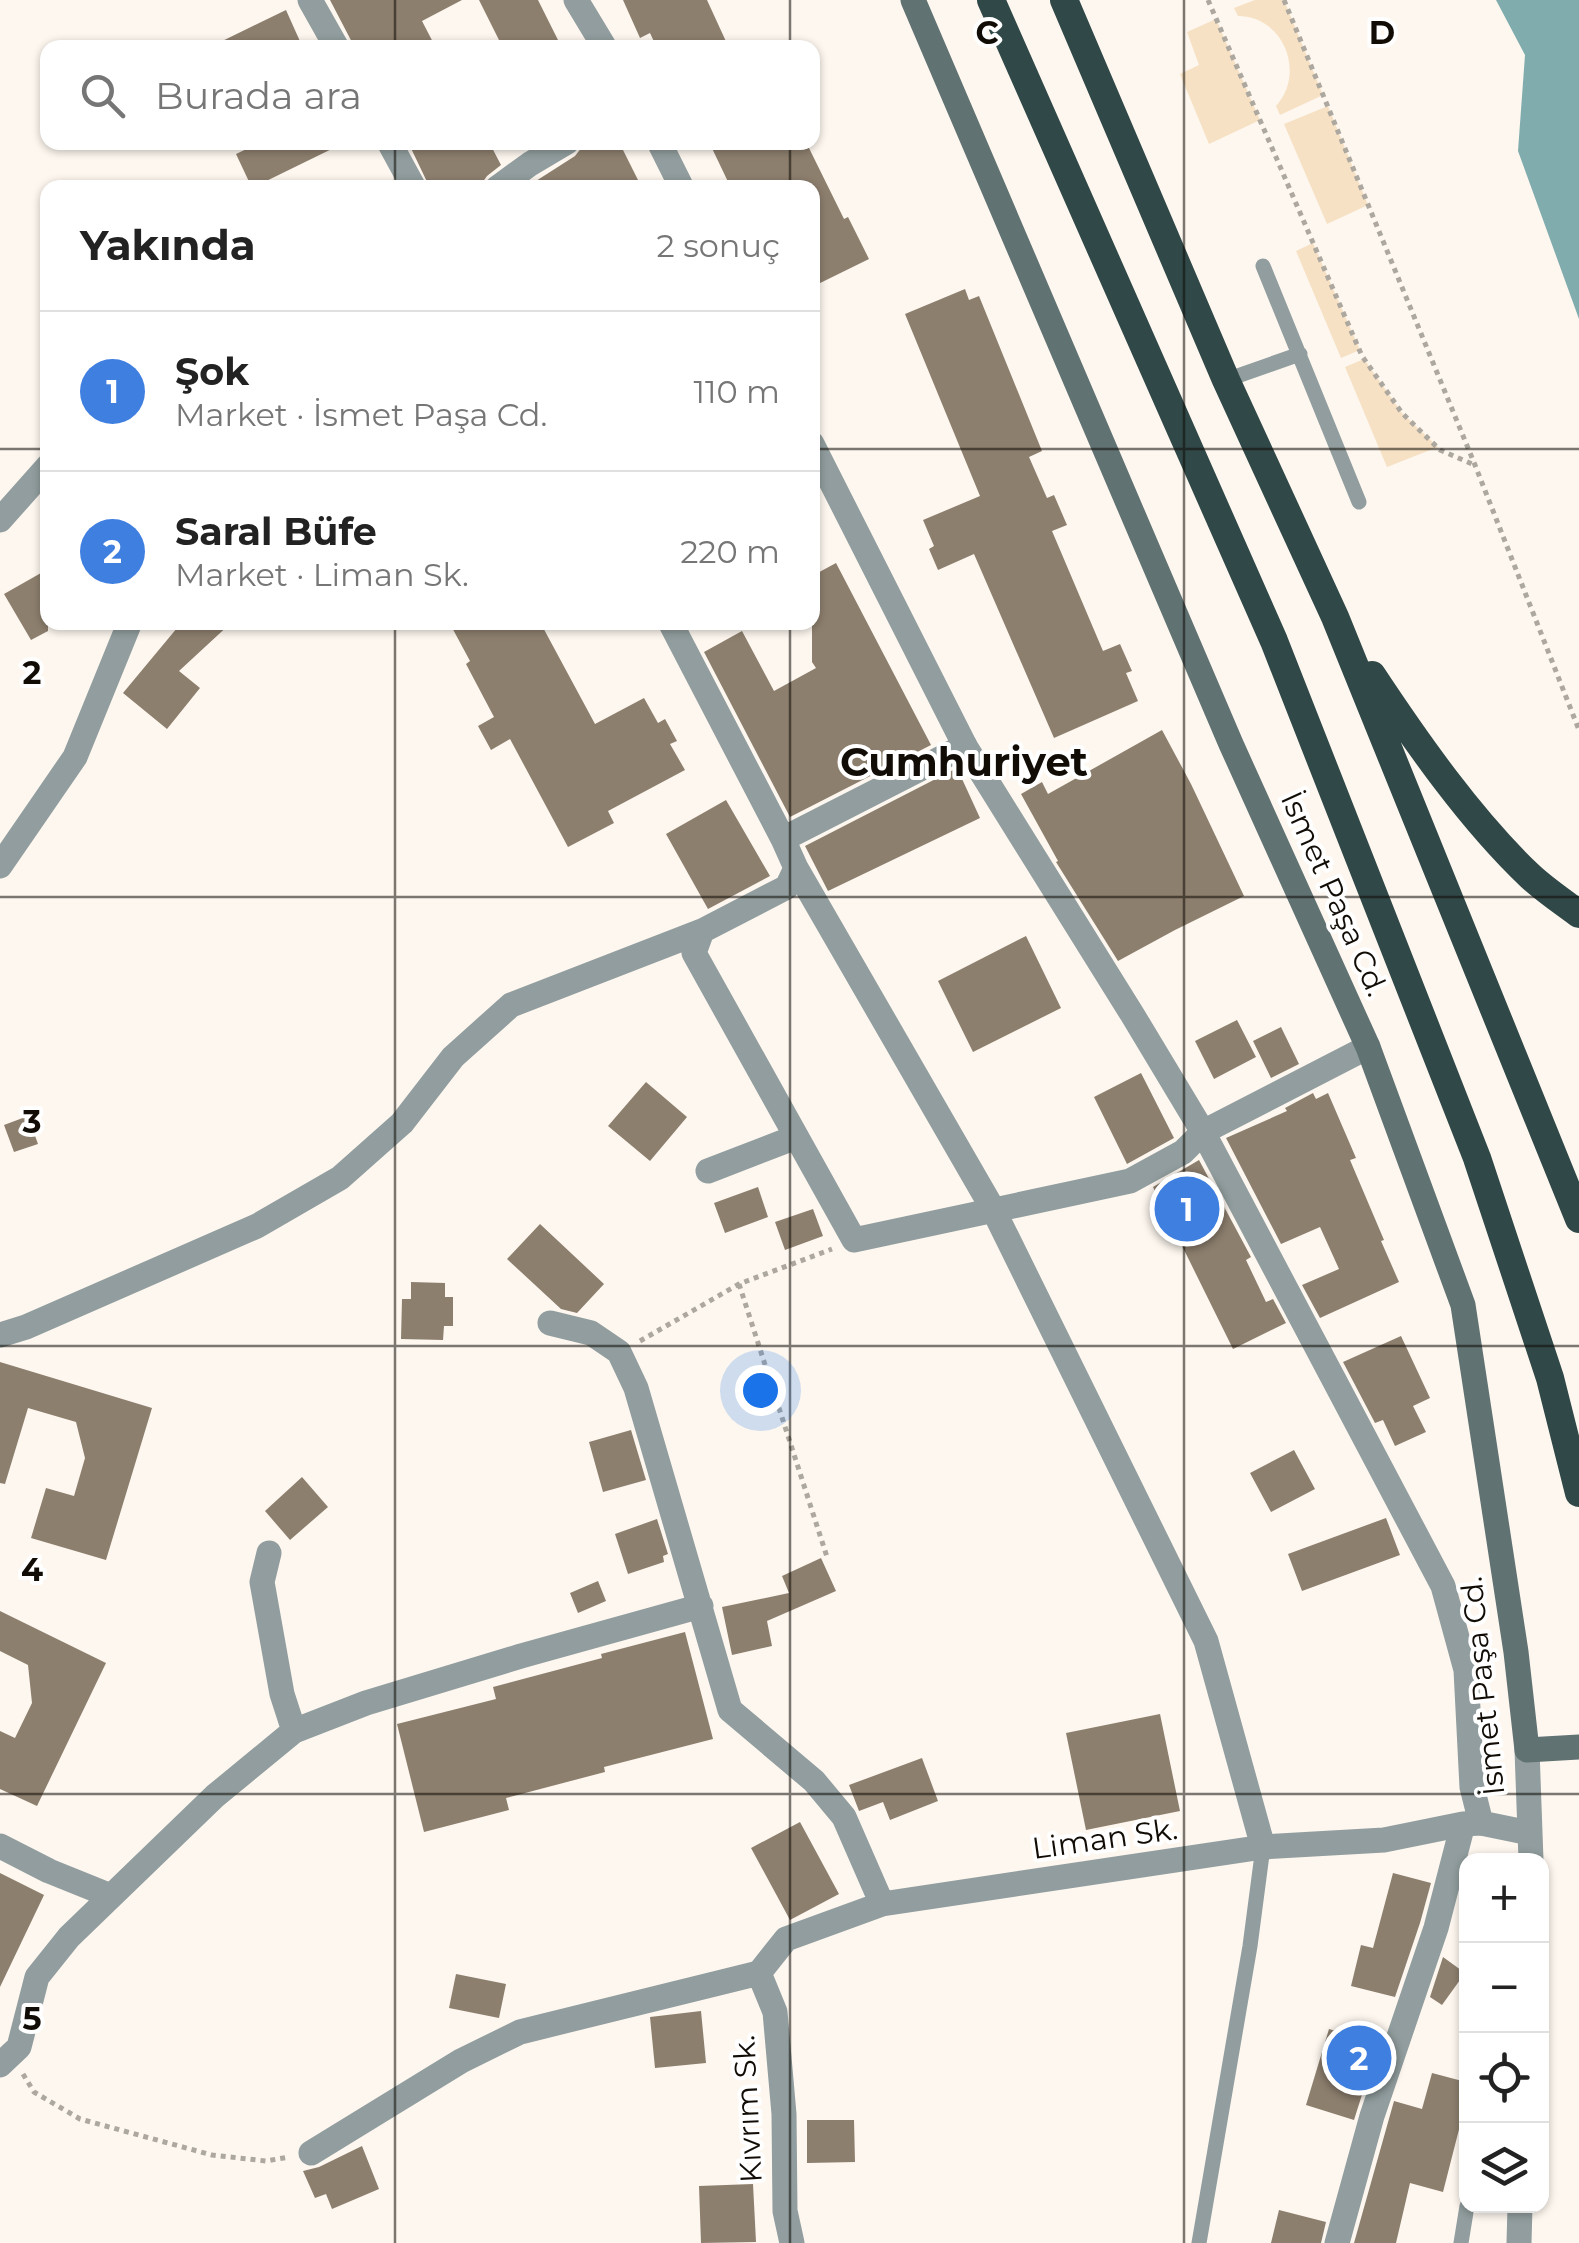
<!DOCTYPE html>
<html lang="tr">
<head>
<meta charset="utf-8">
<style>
  :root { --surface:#fff; --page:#f6f6f6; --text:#222; --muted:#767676; --line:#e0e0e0; --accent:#b45309 }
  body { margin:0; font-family:Montserrat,sans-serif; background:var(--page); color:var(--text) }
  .controls { position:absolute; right:30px; bottom:30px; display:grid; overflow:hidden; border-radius:20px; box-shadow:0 2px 8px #0004 }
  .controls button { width:90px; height:90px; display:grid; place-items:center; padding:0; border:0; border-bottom:2px solid var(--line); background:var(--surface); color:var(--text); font:50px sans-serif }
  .you { position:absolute; left:760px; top:1390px; width:35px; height:35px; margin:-25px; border:8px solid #fff; border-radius:50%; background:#1a73e8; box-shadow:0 0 0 15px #1a73e833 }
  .badge { display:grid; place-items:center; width:65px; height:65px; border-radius:50%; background:var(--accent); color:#fff; font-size:32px; font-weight:700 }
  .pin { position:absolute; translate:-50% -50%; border:5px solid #fff; box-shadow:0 2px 10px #0006 }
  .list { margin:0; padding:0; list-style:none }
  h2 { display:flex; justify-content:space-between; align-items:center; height:130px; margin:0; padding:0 40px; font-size:42px }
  h2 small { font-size:32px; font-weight:400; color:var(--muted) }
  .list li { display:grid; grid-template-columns:65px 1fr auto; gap:30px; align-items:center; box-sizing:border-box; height:160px; padding:0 40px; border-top:2px solid var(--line) }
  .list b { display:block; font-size:38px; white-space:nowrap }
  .list p { margin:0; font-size:32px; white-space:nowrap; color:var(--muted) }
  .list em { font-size:32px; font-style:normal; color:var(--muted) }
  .icon { flex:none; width:55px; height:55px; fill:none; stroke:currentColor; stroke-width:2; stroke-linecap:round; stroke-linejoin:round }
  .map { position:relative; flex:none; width:1579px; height:2243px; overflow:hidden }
  .search { position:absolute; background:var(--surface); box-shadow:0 2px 8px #0004; left:40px; top:40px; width:780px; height:110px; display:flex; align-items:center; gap:25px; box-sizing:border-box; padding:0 35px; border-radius:20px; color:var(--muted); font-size:38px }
  .panel { position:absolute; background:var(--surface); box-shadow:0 2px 8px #0004; left:40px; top:180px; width:780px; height:450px; border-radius:20px }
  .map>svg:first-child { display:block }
  .green { fill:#f7e1c4 }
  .water { fill:#81acae }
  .building { fill:#8d7f6e }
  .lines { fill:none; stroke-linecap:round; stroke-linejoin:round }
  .path { stroke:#aca79f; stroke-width:5; stroke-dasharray:5 5; stroke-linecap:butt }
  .service { stroke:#919d9e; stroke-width:15 }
  .minor { stroke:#919d9e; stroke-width:25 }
  .tertiary { stroke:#919d9e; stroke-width:25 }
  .secondary { stroke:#617273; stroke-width:25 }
  .trunk { stroke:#304848; stroke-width:28 }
  .grid { fill:none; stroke:#110c06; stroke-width:2.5; stroke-opacity:0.55 }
  .labels { text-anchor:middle; stroke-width:8; stroke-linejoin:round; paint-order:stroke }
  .street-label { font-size:30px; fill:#110c06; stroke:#fff }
  .district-label { font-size:40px; font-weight:bold; fill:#110c06; stroke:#fff }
  .grid-label { font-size:32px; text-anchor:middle; font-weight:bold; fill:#110c06; stroke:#fff; stroke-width:8; stroke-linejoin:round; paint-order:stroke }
</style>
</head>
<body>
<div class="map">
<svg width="1579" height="2243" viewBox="0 0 1579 2243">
  <rect width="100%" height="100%" fill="#fdf7ef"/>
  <path class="green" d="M 1255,0 L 1284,0 L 1323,95 L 1280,115 L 1276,106 C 1306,74 1284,16 1238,16 L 1234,8 Z
    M 1216,19 L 1260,120 L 1209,144 L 1180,74 L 1199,65 L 1187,32 Z
    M 1328,106 L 1368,205 L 1327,224 L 1284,124 Z
    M 1313,243 L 1360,350 L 1341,358 L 1296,251 Z
    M 1364,359 L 1402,413 L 1438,447 L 1387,467 L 1345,367 Z"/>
  <path class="water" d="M 1496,0 L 1579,0 L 1579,319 L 1518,151 L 1525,55 Z"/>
  <path class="building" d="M 330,0 L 462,0 L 422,21 L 436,48 L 355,48 Z
    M 479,0 L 538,0 L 562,48 L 503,48 Z
    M 623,0 L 707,0 L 729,48 L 657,48 L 650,33 L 640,38 Z
    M 286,10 L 303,48 L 208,48 Z
    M 261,142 L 346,142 L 252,188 L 236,154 Z
    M 408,142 L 489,142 L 501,165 L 487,176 L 482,183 L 474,188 L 430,188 Z
    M 591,142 L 619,142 L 642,188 L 525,188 L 575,156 L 582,147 Z
    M 709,142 L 806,142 L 844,219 L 848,217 L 869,259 L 812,287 L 812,188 L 731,188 Z
    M 965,289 L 969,300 L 979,296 L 1042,451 L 1029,457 L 1047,498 L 1054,495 L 1067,525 L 1052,531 L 1103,651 L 1120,644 L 1132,671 L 1126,673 L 1138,701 L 1054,738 L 974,554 L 938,570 L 929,549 L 934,546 L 923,520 L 980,496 L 905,314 Z
    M 836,563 L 931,745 L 790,817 L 704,652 L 742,631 L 774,691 L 816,668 L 812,662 L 812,576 Z
    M 48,569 L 48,631 L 31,640 L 4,594 Z
    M 182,622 L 232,622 L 179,671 L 200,688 L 167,729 L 123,693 Z
    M 449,622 L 540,622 L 595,724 L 644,698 L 658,723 L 665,719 L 677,741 L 670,744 L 685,770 L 608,811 L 614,823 L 568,847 L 510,739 L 491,750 L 478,726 L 494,717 L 466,664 L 470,661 Z
    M 1162,730 L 1191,784 L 1244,896 L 1175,930 L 1118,961 L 1056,862 L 1058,861 L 1021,794 L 1042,782 L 1048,794 Z
    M 957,768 L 980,818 L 828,891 L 805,846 Z
    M 726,800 L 770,876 L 708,909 L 666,834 Z
    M 1026,936 L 1061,1008 L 973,1052 L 938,981 Z
    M 1237,1020 L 1256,1057 L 1214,1079 L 1195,1041 Z
    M 1281,1027 L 1299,1064 L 1271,1078 L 1253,1041 Z
    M 1141,1073 L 1174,1138 L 1127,1164 L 1094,1097 Z
    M 646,1082 L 687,1117 L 650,1161 L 608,1126 Z
    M 1313,1093 L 1316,1099 L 1328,1093 L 1356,1158 L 1350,1160 L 1384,1240 L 1381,1241 L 1399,1282 L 1320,1318 L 1302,1285 L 1339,1269 L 1320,1227 L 1281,1244 L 1226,1138 L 1287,1111 L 1285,1108 Z
    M 28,1116 L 38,1144 L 14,1152 L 4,1125 Z
    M 1199,1160 L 1251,1257 L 1246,1260 L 1266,1302 L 1273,1299 L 1286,1323 L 1233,1349 L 1153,1187 Z
    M 758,1187 L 768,1217 L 725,1233 L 714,1203 Z
    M 813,1209 L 823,1236 L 785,1250 L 775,1222 Z
    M 540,1224 L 604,1284 L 577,1313 L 561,1309 L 507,1259 Z
    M 411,1282 L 445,1283 L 445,1297 L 453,1297 L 453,1326 L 444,1326 L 443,1340 L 401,1339 L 402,1299 L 411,1299 Z
    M 1401,1336 L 1430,1398 L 1413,1406 L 1426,1432 L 1395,1446 L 1383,1420 L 1375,1423 L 1343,1362 Z
    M 0,1362 L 152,1408 L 106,1560 L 31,1538 L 46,1488 L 74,1496 L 85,1458 L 76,1422 L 28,1408 L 5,1484 L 0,1483 Z
    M 631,1430 L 646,1480 L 603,1492 L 589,1442 Z
    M 1294,1450 L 1315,1489 L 1271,1512 L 1250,1473 Z
    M 302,1477 L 328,1507 L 290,1540 L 265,1511 Z
    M 1386,1518 L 1400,1555 L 1302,1591 L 1288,1554 Z
    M 657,1519 L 668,1554 L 663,1556 L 664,1562 L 628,1574 L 615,1534 Z
    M 821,1558 L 836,1591 L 767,1621 L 772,1646 L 732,1655 L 722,1607 L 789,1593 L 782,1576 Z
    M 598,1581 L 606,1601 L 578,1613 L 570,1593 Z
    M 0,1611 L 106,1663 L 37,1806 L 0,1789 L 0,1731 L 15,1738 L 32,1703 L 28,1665 L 0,1651 Z
    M 685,1632 L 713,1739 L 604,1767 L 605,1772 L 506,1798 L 509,1810 L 424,1832 L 397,1724 L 496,1699 L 493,1687 L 602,1658 L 601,1654 Z
    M 1160,1714 L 1180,1811 L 1086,1830 L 1066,1733 Z
    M 922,1758 L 938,1801 L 890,1820 L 883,1802 L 859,1811 L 849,1785 Z
    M 800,1822 L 839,1894 L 790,1920 L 751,1848 Z
    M 0,1873 L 44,1895 L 0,1987 Z
    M 1393,1873 L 1431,1883 L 1420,1923 L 1395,1997 L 1351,1986 L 1361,1945 L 1373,1948 Z
    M 1443,1957 L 1465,1973 L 1442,2005 L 1430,1997 Z
    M 456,1974 L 506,1984 L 499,2018 L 449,2008 Z
    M 701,2011 L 706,2063 L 655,2068 L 650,2017 Z
    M 1329,2029 L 1378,2044 L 1354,2120 L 1306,2105 Z
    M 1432,2073 L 1466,2082 L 1466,2102 L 1443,2192 L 1410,2183 L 1396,2243 L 1354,2243 L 1394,2101 L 1422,2109 Z
    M 807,2120 L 854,2120 L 855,2162 L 807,2163 Z
    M 362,2146 L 379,2189 L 332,2209 L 326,2194 L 315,2198 L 303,2171 L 319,2167 Z
    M 753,2184 L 756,2242 L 701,2243 L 699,2186 Z
    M 1279,2210 L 1326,2222 L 1321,2243 L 1271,2243 Z"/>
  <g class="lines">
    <path class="path" d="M 1208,0 L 1362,356 L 1402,413 L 1440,450 L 1472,464
      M 1284,0 L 1475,465 L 1579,730
      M 739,1284 L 828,1560
      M 640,1341 L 739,1284 L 832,1249
      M 23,2074 L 34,2092 L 80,2119 L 212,2155 L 266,2161 L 289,2157"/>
    <path class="service" d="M 1263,266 L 1359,502
      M 1226,380 L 1300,354
      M 1199,2243 L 1250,1946 L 1263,1847
      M 1461,2243 L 1467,2206"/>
    <path class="minor" d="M 310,0 L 337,48
      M 389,142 L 414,188
      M 0,520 L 48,466
      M 670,622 L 783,839 L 796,868 L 994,1211 L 1206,1641 L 1263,1847
      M 783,839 L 965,746
      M 796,868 L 787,887 L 702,931 L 694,953 L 854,1240 L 1130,1181 L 1183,1152 L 1203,1132 L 1368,1047
      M 708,1171 L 796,1137
      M 550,1323 L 591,1333 L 619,1352 L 636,1388 L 730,1710 L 814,1781 L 844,1817 L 882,1904
      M 0,1335 L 26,1327 L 257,1226 L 340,1178 L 402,1123 L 453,1057 L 511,1005 L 702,931
      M 269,1553 L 262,1582 L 282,1694 L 294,1731
      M 0,1846 L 49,1871 L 111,1896
      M 759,1973 L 786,1939 L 882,1904 L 1263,1847 L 1384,1840 L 1463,1824 L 1481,1823
      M 759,1973 L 775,2012 L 784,2114 L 785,2211 L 792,2243
      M 0,2065 L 19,2047 L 37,1977 L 69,1937 L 215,1796 L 294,1731 L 366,1703 L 521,1656 L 701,1606
      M 311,2153 L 461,2061 L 520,2032 L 759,1973
      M 1337,2243 L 1372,2116 L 1436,1928 L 1463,1824"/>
    <path class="tertiary" d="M 576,0 L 605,48
      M 659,142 L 682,188
      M 497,188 L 530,164 L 567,142
      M 812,444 L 965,746 L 1132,1014 L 1203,1132 L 1443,1586 L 1466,1670 L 1472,1787 L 1481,1823 L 1530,1833
      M 0,866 L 75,757 L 130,622
      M 1527,1750 L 1531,1860
      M 1519,2243 L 1520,2206"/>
    <path class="secondary" d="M 913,0 L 1231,744 L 1368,1047 L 1463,1305 L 1516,1652 L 1527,1750 L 1579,1747"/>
    <path class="trunk" d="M 991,0 L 1274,641 L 1477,1158 L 1550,1378 L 1579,1493
      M 1064,0 L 1226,380 L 1335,617 L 1579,1219
      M 1372,675 C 1417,743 1471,820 1530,876 C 1545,890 1563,902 1579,914"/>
  </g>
  <path class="grid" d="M 395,0 L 395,48M 790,0 L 790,48M 1184,0 L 1184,2243M 395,142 L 395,188M 790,142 L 790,188M 0,449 L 48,449M 812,449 L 1579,449M 395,622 L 395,2243M 790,622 L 790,2243M 0,897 L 1579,897M 0,1346 L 1579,1346M 0,1794 L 1579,1794"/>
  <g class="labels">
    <g class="street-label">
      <text transform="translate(1334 894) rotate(66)" y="10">İsmet Paşa Cd.</text>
      <text transform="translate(1483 1686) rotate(-96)" y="10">İsmet Paşa Cd.</text>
      <text transform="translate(1105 1839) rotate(-8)" y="10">Liman Sk.</text>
      <text transform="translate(748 2109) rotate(-93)" y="10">Kıvrım Sk.</text>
    </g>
    <g class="district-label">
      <text x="964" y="776">Cumhuriyet</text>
    </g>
  </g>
  <g class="grid-label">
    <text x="987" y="44">C</text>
    <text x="1382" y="44">D</text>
    <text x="32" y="684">2</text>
    <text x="32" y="1133">3</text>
    <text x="32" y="1581">4</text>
    <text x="32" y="2030">5</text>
  </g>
</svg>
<div class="controls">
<button>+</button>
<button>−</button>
<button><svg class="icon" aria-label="locate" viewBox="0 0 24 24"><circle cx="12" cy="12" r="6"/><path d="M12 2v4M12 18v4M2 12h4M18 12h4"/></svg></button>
<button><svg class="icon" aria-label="layers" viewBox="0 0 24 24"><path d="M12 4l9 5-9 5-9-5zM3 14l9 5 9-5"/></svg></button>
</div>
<div class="you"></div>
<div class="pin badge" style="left:1187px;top:1209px;background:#3f7fe0">1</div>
<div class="pin badge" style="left:1359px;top:2058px;background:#3f7fe0">2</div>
<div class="search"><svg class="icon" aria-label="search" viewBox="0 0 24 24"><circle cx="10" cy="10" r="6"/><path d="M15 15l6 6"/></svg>Burada ara</div>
<section class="panel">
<h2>Yakında<small>2 sonuç</small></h2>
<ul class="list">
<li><span class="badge" style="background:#3f7fe0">1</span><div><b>Şok</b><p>Market · İsmet Paşa Cd.</p></div><em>110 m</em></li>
<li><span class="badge" style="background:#3f7fe0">2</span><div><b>Saral Büfe</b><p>Market · Liman Sk.</p></div><em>220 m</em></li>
</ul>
</section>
</div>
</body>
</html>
